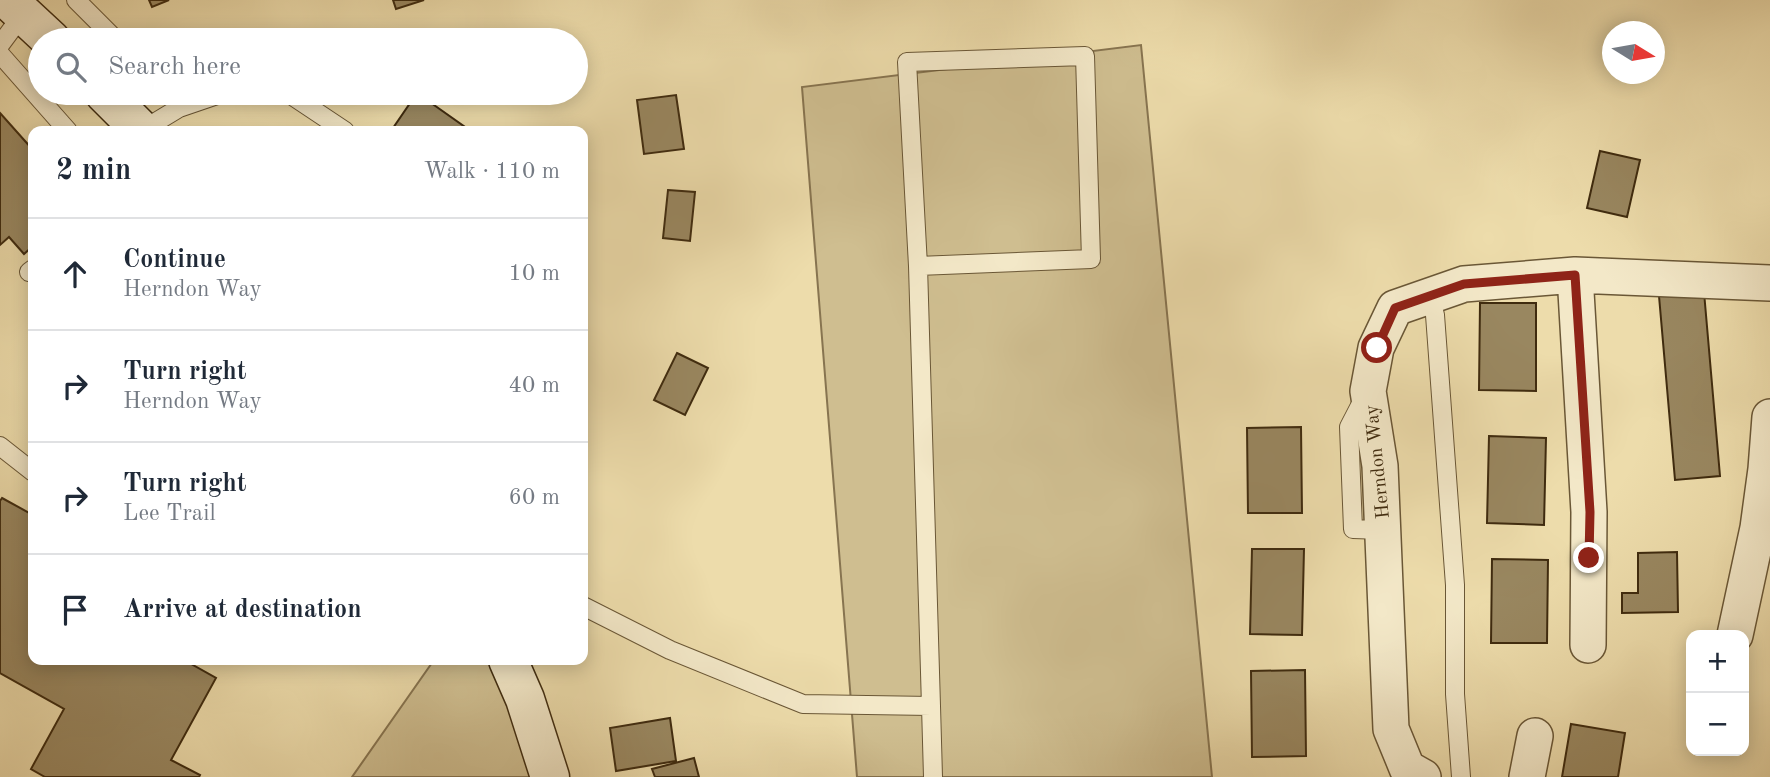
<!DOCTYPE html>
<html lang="en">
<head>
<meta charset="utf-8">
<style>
  :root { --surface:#fff; --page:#f2f2f3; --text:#1f2937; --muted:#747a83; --line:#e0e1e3 }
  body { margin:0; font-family:"Old Standard TT",serif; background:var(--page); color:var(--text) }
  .controls { position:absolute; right:21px; bottom:21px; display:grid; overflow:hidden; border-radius:14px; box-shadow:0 4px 18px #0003 }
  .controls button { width:63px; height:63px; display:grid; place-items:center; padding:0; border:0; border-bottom:2px solid var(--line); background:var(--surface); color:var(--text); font:35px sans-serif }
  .compass { position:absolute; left:1602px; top:21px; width:63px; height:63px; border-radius:50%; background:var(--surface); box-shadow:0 4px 18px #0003; rotate:101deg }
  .stop { position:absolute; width:21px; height:21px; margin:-16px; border:5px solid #8f2418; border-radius:50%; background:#fff }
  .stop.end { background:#8f2418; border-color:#fff; box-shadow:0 2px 7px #0008 }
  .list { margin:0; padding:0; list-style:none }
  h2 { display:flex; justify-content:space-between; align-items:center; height:91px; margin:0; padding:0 28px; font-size:30px }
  h2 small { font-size:23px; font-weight:400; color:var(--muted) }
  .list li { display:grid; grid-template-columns:46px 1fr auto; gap:21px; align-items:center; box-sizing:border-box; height:112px; padding:0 28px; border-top:2px solid var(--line) }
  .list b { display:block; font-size:26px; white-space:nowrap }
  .list p { margin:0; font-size:23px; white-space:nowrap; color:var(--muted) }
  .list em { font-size:23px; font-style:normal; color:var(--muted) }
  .icon { flex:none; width:38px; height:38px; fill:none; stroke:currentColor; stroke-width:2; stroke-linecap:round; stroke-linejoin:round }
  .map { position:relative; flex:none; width:1770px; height:777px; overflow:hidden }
  .search { position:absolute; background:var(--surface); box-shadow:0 4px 18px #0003; left:28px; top:28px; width:560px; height:77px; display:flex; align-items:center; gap:18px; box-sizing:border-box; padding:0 24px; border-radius:38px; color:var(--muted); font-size:26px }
  .panel { position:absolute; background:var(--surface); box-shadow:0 4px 18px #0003; left:28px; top:126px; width:560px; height:539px; border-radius:14px }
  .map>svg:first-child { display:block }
  .green { fill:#cfbe90; stroke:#877450; stroke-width:2 }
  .building { fill:#998760; stroke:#3f2b0f; stroke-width:2 }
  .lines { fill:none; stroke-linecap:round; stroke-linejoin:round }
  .lane-casing { stroke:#6a5736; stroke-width:20 }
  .street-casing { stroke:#6a5736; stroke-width:38 }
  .secondary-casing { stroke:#3f2b0f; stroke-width:41 }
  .lane { stroke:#f3e8c8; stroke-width:18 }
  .street { stroke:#f3e8c8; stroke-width:35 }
  .secondary { stroke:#f3e8c8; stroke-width:38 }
  .route { stroke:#8f2418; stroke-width:9 }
  .labels { text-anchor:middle; stroke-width:5; stroke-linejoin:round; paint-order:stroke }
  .street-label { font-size:19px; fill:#3f2b0f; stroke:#f3e8c8 }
</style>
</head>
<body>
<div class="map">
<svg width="1770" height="777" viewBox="0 0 1770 777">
  <rect width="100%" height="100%" fill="#eddcab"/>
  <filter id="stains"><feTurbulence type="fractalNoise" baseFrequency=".00286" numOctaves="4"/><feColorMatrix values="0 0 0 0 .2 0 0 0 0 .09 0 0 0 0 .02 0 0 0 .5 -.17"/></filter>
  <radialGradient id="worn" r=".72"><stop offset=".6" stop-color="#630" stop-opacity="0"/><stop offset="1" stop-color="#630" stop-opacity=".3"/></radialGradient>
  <path class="green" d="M 1141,45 L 1212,777 L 857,777 L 802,87 Z
    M 434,660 L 517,660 L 554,777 L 352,777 Z"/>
  <path class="building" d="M 149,0 L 169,0 L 152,7 Z
    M 393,0 L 424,0 L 396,9 Z
    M 417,93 L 465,127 L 467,131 L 391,131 Z
    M 676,95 L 684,149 L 644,154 L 637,100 Z
    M 0,113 L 33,150 L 33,246 L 24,254 L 9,237 L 0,245 Z
    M 1600,151 L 1640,160 L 1627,217 L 1587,208 Z
    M 668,190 L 695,192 L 690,241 L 663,238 Z
    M 1704,292 L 1720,476 L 1675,480 L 1659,296 Z
    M 1480,303 L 1536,303 L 1536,391 L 1479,390 Z
    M 677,353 L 708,368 L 685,415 L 654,400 Z
    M 1301,427 L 1302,513 L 1248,513 L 1247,428 Z
    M 1489,436 L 1546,438 L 1544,525 L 1487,523 Z
    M 2,498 L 33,515 L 33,660 L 184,660 L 216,678 L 171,760 L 200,775 L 199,777 L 45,777 L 31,769 L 64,709 L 0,673 L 0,501 Z
    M 1252,549 L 1304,549 L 1302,635 L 1250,634 Z
    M 1677,552 L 1678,612 L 1622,613 L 1622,593 L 1638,593 L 1638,553 Z
    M 1492,559 L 1548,560 L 1547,643 L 1491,643 Z
    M 1305,670 L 1306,756 L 1252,757 L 1251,671 Z
    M 670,718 L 676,761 L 616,771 L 610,728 Z
    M 1571,724 L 1625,733 L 1618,777 L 1562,777 Z
    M 694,758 L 699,777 L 655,777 L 652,769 Z"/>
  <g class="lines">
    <g class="lane-casing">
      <path id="lane" d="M 76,0 L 116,40
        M 0,45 L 23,14
        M 0,54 L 68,131
        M 288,93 L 345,131
        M 141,131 L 179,108 L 223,93
        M 29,272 L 33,269
        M 1430,296 L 1435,315 L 1455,585 L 1455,694 L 1461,777
        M 1365,396 L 1349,427 L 1353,529 L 1383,530
        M 0,446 L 33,472
        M 583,606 L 670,650 L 803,704 L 931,706 L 918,266 L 907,62 L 1085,56 L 1091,259 L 918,266
        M 931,706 L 933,777"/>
    </g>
    <g class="street-casing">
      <path id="street" d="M 1575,275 L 1589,512 L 1588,645
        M 1735,635 L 1758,528 L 1766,469 L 1770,417
        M 1423,777 L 1407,768 L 1391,729 L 1380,466 L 1368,391 L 1376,348 L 1395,308 L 1464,284 L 1575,275 L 1770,283
        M 1527,777 L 1535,736"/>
    </g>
    <g class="secondary-casing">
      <path id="secondary" d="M 8,0 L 51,40
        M 104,93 L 142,131
        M 508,660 L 525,699 L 550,777"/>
    </g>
    <use href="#lane" class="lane"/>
    <use href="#street" class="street"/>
    <use href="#secondary" class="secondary"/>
  </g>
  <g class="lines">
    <path class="route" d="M 1377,348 L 1395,308 L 1464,284 L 1575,275 L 1590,512 L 1589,558"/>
  </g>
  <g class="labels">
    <g class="street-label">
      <text transform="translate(1376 462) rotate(-96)" y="7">Herndon Way</text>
    </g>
  </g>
  <rect width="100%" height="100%" filter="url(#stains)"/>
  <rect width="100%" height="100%" fill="url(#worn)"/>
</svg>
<div class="controls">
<button>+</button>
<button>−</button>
</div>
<svg class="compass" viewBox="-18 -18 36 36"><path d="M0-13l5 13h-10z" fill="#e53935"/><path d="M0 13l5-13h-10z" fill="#747a83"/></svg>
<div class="stop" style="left:1377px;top:348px"></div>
<div class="stop end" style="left:1589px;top:558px"></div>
<div class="search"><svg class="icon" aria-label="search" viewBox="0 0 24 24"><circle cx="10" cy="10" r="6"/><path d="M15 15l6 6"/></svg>Search here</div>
<section class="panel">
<h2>2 min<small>Walk · 110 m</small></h2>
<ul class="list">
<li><svg class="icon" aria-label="ahead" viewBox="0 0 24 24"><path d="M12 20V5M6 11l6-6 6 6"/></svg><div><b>Continue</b><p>Herndon Way</p></div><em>10 m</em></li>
<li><svg class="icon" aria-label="right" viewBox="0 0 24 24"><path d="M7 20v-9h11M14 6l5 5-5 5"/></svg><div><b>Turn right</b><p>Herndon Way</p></div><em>40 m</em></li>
<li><svg class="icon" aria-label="right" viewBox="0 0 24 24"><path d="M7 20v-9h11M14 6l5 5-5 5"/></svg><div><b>Turn right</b><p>Lee Trail</p></div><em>60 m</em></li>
<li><svg class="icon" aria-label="arrive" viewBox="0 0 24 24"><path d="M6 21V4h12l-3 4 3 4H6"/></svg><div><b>Arrive at destination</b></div></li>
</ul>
</section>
</div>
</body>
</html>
